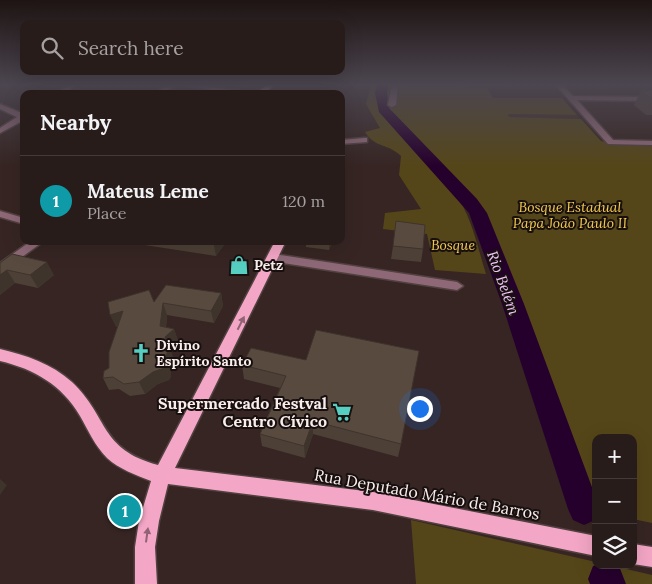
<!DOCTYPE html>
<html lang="en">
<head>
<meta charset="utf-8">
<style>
  :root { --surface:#281c1a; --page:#302523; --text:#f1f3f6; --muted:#a5a1a2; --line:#443a39; --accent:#d93025 }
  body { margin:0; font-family:Lora,serif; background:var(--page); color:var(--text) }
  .controls { position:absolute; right:15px; bottom:15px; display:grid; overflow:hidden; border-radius:10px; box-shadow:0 5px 20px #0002 }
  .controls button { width:45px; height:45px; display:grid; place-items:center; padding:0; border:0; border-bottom:1px solid var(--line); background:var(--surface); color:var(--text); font:25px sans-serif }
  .you { position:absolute; left:419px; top:408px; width:18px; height:18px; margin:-12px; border:4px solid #fff; border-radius:50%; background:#1a73e8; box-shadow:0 0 0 8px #1a73e833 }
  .badge { display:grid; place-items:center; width:32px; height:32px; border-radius:50%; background:var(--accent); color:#fff; font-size:16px; font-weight:700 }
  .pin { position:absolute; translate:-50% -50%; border:2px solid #fff; box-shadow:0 1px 5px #0006 }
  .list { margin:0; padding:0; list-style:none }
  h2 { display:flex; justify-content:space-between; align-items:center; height:65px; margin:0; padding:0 20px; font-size:21px }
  h2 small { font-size:16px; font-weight:400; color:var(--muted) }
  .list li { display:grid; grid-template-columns:32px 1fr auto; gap:15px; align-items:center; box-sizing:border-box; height:90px; padding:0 20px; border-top:1px solid var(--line) }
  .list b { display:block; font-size:19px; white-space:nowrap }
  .list p { margin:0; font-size:16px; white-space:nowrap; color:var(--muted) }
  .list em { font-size:16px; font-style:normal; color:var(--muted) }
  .icon { flex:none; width:28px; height:28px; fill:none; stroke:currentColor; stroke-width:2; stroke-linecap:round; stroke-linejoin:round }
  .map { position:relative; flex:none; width:652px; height:584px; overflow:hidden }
  .search { position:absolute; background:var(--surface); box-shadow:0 5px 20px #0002; left:20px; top:20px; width:325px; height:55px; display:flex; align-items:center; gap:12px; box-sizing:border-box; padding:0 18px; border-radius:10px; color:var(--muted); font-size:19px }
  .panel { position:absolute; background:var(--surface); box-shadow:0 5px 20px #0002; left:20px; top:90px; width:325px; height:155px; border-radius:10px }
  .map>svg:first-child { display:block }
  .built { fill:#452d2a }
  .green { fill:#554619 }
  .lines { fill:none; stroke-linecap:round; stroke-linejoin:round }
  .river { fill:#26002d; fill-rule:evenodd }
  .minor-casing { stroke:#51413f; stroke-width:3 }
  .major-casing { stroke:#51413f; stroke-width:3 }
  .minor { fill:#8e6877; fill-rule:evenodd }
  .major { fill:#f3a6c5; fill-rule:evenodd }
  .wall { fill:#4d4036 }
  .shaded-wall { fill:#3e342c }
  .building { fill:#594a3f; stroke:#3e342c }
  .oneway { fill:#906273 }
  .labels { text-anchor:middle; stroke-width:4; stroke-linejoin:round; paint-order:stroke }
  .park-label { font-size:14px; font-style:italic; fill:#f5cb4f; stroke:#18100f }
  .poi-label { font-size:14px; font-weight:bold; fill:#faeeed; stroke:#18100f; text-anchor:start }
  .water-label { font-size:15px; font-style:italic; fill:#f1c3f9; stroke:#18100f }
  .near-poi-label { font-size:16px; font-weight:bold; fill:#faeeed; stroke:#18100f; text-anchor:end }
  .near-street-label { font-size:16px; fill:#faeeed; stroke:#18100f }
</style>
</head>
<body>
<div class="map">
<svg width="652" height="584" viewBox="0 0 652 584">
  <rect width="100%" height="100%" fill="#362523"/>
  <path class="built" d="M 507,114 L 577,115 L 580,119 L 509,117 Z"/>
  <path class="green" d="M 371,85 L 393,85 L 389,101 L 378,102 L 380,109 C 402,139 432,162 454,192 C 472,216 477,246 486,274 L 435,270 L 427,234 L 383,229 L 385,213 L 421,209 L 399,175 L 401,156 C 388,143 376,149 365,132 L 380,128 L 366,104 Z
    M 399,86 L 487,88 L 493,98 L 562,98 L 577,115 L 508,114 L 509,117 L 581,119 L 601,141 L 612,144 L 652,145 L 652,523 L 633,519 L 633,438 L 596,438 L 596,510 L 592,509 L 485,216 C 457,176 414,148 386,108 L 385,103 L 396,103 Z
    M 411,520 L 596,562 L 596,565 L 609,565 L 652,575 L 652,584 L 416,584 Z"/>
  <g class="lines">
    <path class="river" d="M 377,85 L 388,85 L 387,93 L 389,108 L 477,199 L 487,213 L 524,304 L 596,498 L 595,520 L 584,525 L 573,520 L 568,509 L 502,304 L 469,213 L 379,112 L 375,93 Z
      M 596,565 L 619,566 L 626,584 L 590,584 L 588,579 L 593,566 Z"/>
    <g class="minor-casing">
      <path id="minor" d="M 69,85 L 76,85 L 63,94 L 55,94 Z
        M 169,85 L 176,85 L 161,94 L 152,94 Z
        M 183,85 L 198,85 L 257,94 L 237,94 Z
        M 392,85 L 398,85 L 396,105 L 392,107 L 388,105 Z
        M 556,85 L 562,85 L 573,96 L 652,97 L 652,101 L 577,100 L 613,140 L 652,141 L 652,145 L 608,144 Z
        M 0,104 L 24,114 L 24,120 L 0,133 L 0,128 L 17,117 L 0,109 Z
        M 364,138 L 367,138 L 367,142 L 341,144 L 341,140 Z
        M 0,211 L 24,218 L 24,224 L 0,217 Z
        M 31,241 L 44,241 L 0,273 L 0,263 Z
        M 274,254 L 457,282 L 463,286 L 457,290 L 270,261 L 268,258 L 270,255 Z"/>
    </g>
    <g class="major-casing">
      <path id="major" d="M 267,85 L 274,85 L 264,94 L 256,94 Z
        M 275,241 L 286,241 L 175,468 L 373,492 L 596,536 L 596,556 L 373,510 L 168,484 L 159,521 L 155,547 L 157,584 L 135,584 L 135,547 L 139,521 L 151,481 C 136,475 119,469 107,458 C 95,446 88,430 80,416 C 62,385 34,369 0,361 L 0,349 C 26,355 52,364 72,382 C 109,417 99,449 158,465 Z
        M 633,544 L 652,547 L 652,567 L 633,564 Z"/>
    </g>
    <use href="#minor" class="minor"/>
    <use href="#major" class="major"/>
  </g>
  <path class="wall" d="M 641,91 L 652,91 L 652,115 L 646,115 L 634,105 Z
    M 137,241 L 227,241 L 216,256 L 138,244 Z
    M 306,241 L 333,241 L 329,250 L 306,247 Z
    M 393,246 L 423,249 L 421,262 L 391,259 Z
    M 0,263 L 54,275 L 38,288 L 15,283 L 0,295 Z
    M 221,293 L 223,306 L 214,323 L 167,315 L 166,328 L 174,329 L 178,341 L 170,349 L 173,358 L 170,369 L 171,376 L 169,380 L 158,384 L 145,394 L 130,396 L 119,389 L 109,390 L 103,378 L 109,368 L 118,326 L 116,327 L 154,302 Z
    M 251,348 L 401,444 L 398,457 L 313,434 L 305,458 L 262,446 L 260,434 L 280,388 L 244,379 L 242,365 Z"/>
  <path class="shaded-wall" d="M 213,241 L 227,241 L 216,256 Z
    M 329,241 L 333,241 L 329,250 Z
    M 47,262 L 54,275 L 38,288 L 30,275 Z
    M 7,270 L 15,283 L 0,295 L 0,275 Z
    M 221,293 L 223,306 L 214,323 L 211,311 Z
    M 163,303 L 167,315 L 164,339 L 160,326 Z
    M 123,311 L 128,323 L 116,327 L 110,315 Z
    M 174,329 L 178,341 L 170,349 L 173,358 L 170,369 L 171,376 L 169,380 L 158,384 L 145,394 L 139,382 L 166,357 L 165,337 Z
    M 313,421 L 313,434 L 305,458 L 304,446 Z
    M 0,479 L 7,485 L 0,495 Z"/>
  <path class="building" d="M 641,91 L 652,91 L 652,99 Z
    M 396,221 L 425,225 L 423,249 L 393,246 Z
    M 12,254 L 47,262 L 30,275 L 7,270 L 0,275 L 0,263 Z
    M 166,285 L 221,293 L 211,311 L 163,303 L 160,326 L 174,329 L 165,337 L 169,346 L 166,357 L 167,364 L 164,368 L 153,372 L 139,382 L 124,384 L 113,377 L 103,378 L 104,371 L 109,368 L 109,352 L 123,311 L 110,315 L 108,302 L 149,290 L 154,302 Z
    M 316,330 L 419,351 L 401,444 L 313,421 L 304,446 L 260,434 L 286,376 L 242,365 L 251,348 L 306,360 Z"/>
  <defs><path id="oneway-solid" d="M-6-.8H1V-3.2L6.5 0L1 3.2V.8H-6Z" transform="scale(1.25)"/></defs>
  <g class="oneway">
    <use href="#oneway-solid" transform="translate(241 323) rotate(-63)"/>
    <use href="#oneway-solid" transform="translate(147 535) rotate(-82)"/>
  </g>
  <linearGradient id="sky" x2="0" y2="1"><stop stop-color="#1e1413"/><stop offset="0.51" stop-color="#4c4650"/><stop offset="1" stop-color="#4c4650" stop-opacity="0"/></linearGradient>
  <rect width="652" height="166" fill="url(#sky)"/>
  <defs>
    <g id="shop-bare" transform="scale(1.5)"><path d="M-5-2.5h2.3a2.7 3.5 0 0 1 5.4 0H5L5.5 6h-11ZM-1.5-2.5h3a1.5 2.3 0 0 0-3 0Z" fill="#56cec2" stroke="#18100f" stroke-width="2.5" paint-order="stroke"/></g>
    <g id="church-bare" transform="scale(1.5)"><path d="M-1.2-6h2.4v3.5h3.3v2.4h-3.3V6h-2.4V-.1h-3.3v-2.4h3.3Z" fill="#56cec2" stroke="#18100f" stroke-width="2.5" paint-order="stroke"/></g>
    <g id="supermarket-bare" transform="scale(1.5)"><path d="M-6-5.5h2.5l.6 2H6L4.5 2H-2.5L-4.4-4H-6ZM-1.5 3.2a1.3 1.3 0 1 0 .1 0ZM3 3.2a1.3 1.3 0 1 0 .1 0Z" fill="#56cec2" stroke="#18100f" stroke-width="2.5" paint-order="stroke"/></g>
  </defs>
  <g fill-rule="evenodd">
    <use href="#shop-bare" x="239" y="265"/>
    <use href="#church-bare" x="141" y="353"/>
    <use href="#supermarket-bare" x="342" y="412"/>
  </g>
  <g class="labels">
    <g class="park-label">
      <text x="570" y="212">Bosque Estadual<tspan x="570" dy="16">Papa João Paulo II</tspan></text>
      <text x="453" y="250">Bosque</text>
    </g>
    <g class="poi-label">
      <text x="254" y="270">Petz</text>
      <text x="156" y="350">Divino<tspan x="156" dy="16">Espírito Santo</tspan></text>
    </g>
    <g class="water-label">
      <text transform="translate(503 283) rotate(70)" y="5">Rio Belém</text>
    </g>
    <g class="near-poi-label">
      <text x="327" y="409">Supermercado Festval<tspan x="327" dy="18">Centro Cívico</tspan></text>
    </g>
    <g class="near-street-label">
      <text transform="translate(427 494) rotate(10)" y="6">Rua Deputado Mário de Barros</text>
    </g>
  </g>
</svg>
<div class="controls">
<button>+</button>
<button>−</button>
<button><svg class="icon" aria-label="layers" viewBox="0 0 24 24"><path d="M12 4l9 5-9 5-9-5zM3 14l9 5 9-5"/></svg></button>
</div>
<div class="you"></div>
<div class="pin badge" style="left:125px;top:511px;background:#0f9aa8">1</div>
<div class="search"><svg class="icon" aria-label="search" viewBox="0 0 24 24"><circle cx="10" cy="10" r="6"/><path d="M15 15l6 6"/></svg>Search here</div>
<section class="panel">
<h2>Nearby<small></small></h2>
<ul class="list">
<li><span class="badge" style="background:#0f9aa8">1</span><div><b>Mateus Leme</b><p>Place</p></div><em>120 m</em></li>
</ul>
</section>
</div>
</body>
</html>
